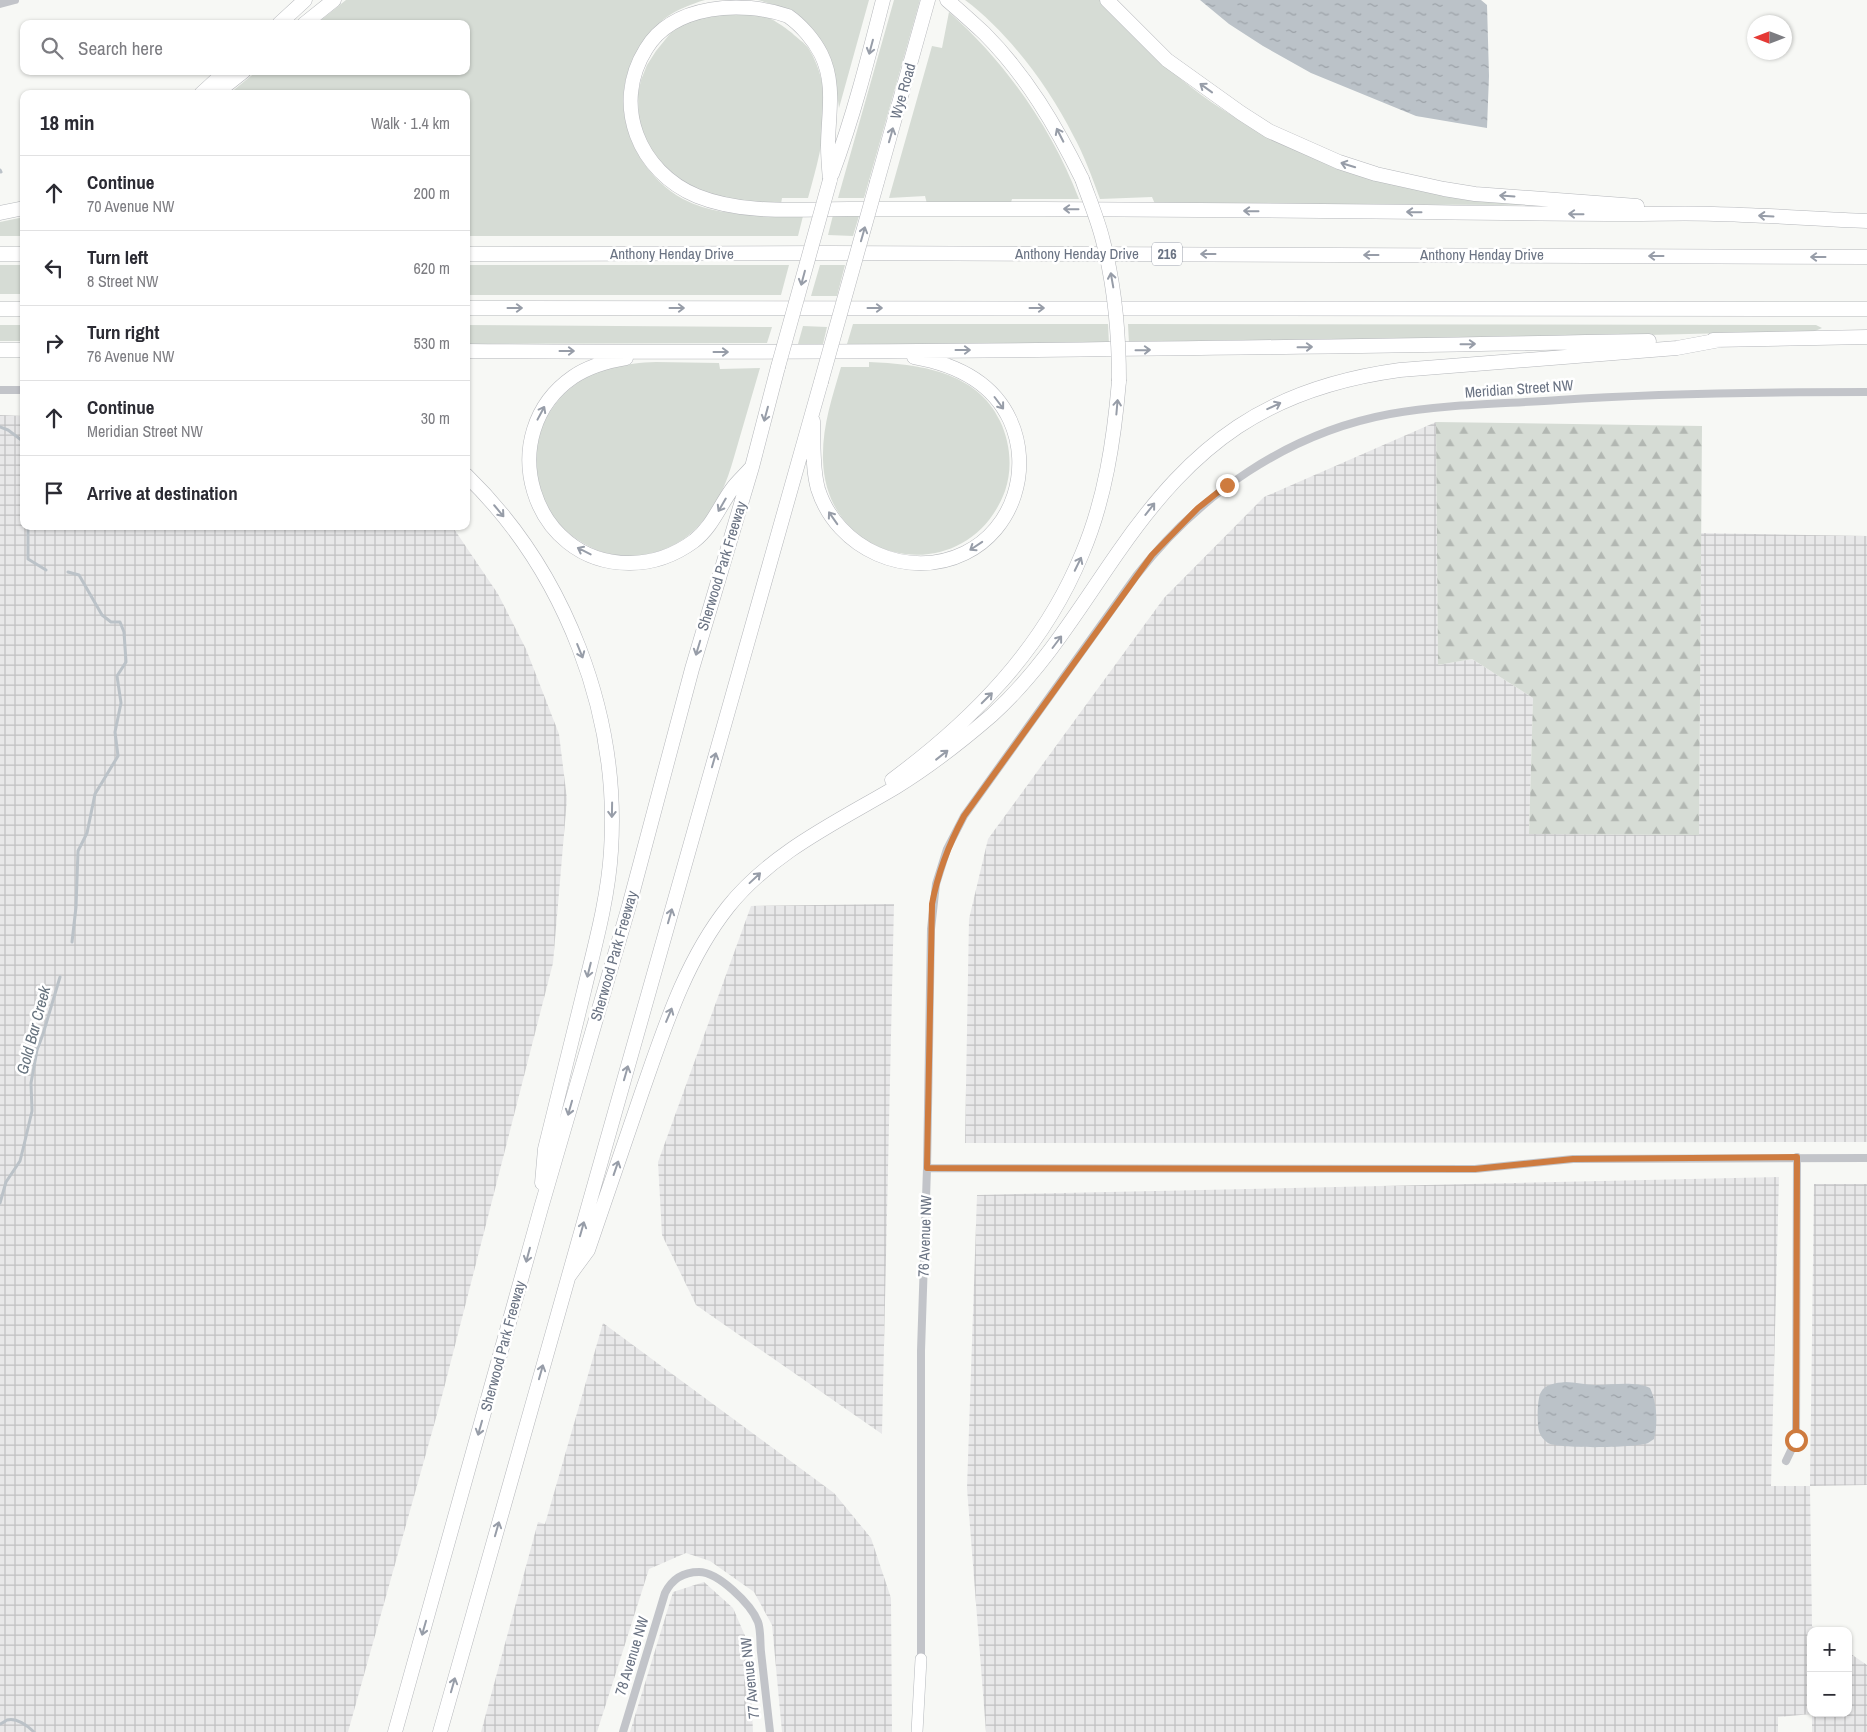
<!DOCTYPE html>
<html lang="en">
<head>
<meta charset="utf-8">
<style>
  :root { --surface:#fff; --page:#f2f2f3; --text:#2b2b33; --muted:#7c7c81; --line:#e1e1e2 }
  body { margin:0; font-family:"Archivo Narrow",sans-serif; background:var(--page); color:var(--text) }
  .controls { position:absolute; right:15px; bottom:15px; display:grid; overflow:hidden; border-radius:10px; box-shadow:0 1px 4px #0004 }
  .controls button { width:45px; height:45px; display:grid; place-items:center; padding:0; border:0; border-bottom:1px solid var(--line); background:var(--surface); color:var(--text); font:25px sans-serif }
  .compass { position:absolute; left:1747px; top:15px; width:45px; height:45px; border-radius:50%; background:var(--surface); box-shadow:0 1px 4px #0004; rotate:270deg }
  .stop { position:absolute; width:15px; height:15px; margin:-11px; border:4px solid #ce7b3f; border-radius:50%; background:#fff }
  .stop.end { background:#ce7b3f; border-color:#fff; box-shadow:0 1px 5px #0008 }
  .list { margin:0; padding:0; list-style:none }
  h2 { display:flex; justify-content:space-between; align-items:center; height:65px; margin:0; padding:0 20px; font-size:21px }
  h2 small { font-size:16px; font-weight:400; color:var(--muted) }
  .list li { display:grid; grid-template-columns:32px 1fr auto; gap:15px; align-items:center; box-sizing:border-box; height:75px; padding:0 20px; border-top:1px solid var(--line) }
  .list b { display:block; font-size:19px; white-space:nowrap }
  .list p { margin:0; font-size:16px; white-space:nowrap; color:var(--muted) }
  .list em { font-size:16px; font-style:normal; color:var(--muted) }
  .icon { flex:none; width:28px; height:28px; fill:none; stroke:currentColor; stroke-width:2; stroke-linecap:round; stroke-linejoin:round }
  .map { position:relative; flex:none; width:1867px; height:1732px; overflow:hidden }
  .search { position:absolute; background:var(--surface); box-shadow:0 1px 4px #0004; left:20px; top:20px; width:450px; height:55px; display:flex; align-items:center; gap:12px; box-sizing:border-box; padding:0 18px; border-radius:10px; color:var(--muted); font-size:19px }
  .panel { position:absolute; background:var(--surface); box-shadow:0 1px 4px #0004; left:20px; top:90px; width:450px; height:440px; border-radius:10px }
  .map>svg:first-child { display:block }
  .industrial { fill:url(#industrial-grid) }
  .grass { fill:#d6dcd5 }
  .forest { fill:url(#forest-firs) }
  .water { fill:url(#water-ripples) }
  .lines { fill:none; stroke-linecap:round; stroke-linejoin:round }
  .stream { stroke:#bbc2c8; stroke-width:3 }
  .secondary-casing { stroke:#b5b8bd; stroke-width:12 }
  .highway-casing { stroke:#b5b7bb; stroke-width:15 }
  .street { stroke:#c2c4c9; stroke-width:8 }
  .secondary { stroke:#fff; stroke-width:11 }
  .highway { stroke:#fff; stroke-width:14 }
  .highway-bridge-casing { stroke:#b5b7bb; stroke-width:15; stroke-linecap:butt }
  .highway-bridge { stroke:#fff; stroke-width:14 }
  .oneway { stroke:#979da8 }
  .route { stroke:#ce7b3f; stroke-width:6 }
  .labels { text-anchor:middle; stroke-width:5; stroke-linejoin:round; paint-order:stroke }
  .shield { fill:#fff; stroke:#979da8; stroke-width:1 }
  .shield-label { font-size:14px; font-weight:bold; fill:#6a7383 }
  .street-label { font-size:15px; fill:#6a7383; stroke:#fff }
  .water-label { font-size:16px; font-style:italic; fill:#67737e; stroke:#fff }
</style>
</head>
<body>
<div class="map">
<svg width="1867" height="1732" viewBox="0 0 1867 1732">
  <defs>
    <pattern id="industrial-grid" width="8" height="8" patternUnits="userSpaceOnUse" patternTransform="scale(1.25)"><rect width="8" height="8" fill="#e8e8e9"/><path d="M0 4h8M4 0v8" fill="none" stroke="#c0c0c2"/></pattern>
    <pattern id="forest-firs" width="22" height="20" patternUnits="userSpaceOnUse" patternTransform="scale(1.25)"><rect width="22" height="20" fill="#d6dcd5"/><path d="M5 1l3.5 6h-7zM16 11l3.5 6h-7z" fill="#b2b7b2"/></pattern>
    <pattern id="water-ripples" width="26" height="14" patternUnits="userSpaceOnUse" patternTransform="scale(1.25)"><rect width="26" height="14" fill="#bbc2c8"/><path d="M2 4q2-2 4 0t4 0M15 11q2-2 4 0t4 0" fill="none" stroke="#9ca2a8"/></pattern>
  </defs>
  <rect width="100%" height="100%" fill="#f7f8f5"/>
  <path class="industrial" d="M 0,415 L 24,416 L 24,526 L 452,526 L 498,594 L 526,649 L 559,734 L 567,799 L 553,963 L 441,1400 L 348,1732 L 0,1732 Z
    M 1436,422 L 1438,665 L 1472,659 L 1533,698 L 1529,834 L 1699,835 L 1701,533 L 1867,536 L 1867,1142 L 965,1143 L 969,919 L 988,839 L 1164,598 L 1264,497 Z
    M 894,904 L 882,1434 L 696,1305 L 662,1235 L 658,1162 L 751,906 Z
    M 1779,1177 L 1771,1486 L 1810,1486 L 1814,1184 L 1867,1184 L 1867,1485 L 1810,1486 L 1812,1626 L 1819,1631 L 1811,1631 L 1811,1713 L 1848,1713 L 1848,1652 L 1867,1665 L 1867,1732 L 1812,1732 L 1812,1714 L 1778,1717 L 1778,1732 L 986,1732 L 967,1488 L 977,1195 Z
    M 603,1323 L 834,1493 L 871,1538 L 891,1598 L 892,1732 L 782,1732 L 772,1625 L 754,1592 L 710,1561 L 686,1553 L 649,1569 L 597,1732 L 481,1732 L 538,1522 L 545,1524 Z
    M 704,1582 L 733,1608 L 749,1645 L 753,1732 L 630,1732 L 673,1592 Z"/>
  <path class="grass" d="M 346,0 L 705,0 C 691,4 676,10 664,19 C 655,27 648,36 642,46 C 639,51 635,56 632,62 C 608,112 637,174 683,199 C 720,218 763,215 803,216 L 798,236 L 466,236 L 466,94 L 229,94 L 257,71 L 466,71 L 466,24 L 316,24 Z
    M 758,0 L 869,0 L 839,108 L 834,71 L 828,54 L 771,4 Z
    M 894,0 L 920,0 L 864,198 L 838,198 Z
    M 965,0 L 1101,0 C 1162,69 1215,114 1301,151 L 1538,205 L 1155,204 L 1152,197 L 1100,199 C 1092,177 1084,155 1073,135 C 1049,87 1008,32 965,0 Z
    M 720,11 C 734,12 749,12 762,15 C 773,19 783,26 792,33 C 797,38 805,43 809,49 C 837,96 822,148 808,198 L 782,198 L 781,204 L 747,202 L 711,197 L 669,174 L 651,152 L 639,125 L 638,94 L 641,80 L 647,65 L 656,51 L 673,30 L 688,21 Z
    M 949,12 C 1006,63 1052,128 1079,199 L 1012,199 L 1010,206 L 927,204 L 925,196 L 889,198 L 932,46 L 942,48 Z
    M 833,215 L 859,216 L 853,236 L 828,235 Z
    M 24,217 L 24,236 L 0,236 L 0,222 Z
    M 0,265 L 24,265 L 24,294 L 0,294 Z
    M 466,265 L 789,265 L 781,295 L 466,295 Z
    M 820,265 L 845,265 L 837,296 L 811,296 Z
    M 853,324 L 1108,324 L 1109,344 L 847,344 Z
    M 1128,324 L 1816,325 L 1822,328 L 1815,331 L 1567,337 L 1129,344 Z
    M 0,325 L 24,325 L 24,341 L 0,341 Z
    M 466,325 L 772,327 L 767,343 L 466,344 Z
    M 803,326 L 827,327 L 823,344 L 798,344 Z
    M 656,362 L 719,363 L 720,369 L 760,368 C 753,392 746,416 739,440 C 732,464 726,489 711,510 C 696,533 676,548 648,554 C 625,559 603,555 583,543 C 525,510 519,431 571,388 C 594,368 626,363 656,362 Z
    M 869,362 C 918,364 977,371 1000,421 C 1010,442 1013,468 1005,491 C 968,591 826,568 823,460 C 822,427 832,398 841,367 L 869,367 Z"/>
  <path class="forest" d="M 1436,422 L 1702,426 L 1699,835 L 1529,834 L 1533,698 L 1472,659 L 1438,665 Z"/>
  <path class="water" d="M 1200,0 L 1481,0 L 1487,5 L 1489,76 L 1487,128 L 1416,116 L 1311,73 L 1263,46 L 1229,24 Z
    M 1565,1382 C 1575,1382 1586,1385 1596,1385 C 1613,1385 1635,1381 1650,1388 C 1657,1403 1658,1423 1654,1439 C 1652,1440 1650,1442 1648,1443 C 1637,1448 1557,1449 1548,1443 C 1544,1440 1540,1436 1539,1431 C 1537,1424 1537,1398 1541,1392 C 1545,1384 1556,1383 1565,1382 Z"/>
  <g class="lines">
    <path class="stream" d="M 0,170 L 1,172
      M 0,427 L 8,430 L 24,442
      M 28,526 L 28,559 L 46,570
      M 68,572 L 79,575 L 102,615 L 111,622 L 120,622 L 124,632 L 126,662 L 117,676 L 121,703 L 115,732 L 118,756 L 95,794 L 87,833 L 78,851 L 76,907 L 72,942
      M 0,1203 L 6,1182 L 20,1161 L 24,1145 L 32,1111 L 31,1083 L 37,1050 L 43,1034 L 60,977
      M 0,1724 C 3,1723 5,1721 7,1720 C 16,1717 28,1726 34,1732"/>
    <g class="secondary-casing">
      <path id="secondary" d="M 917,1732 L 921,1659"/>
    </g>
    <g class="highway-casing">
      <path id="highway" d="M 947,0 C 960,11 972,22 984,33 C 1026,75 1056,126 1082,179
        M 1107,0 L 1167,60 L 1241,113 L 1269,131 L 1339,162 L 1376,174 L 1444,189 L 1475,194 L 1637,206
        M 279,24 L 305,0
        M 304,24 L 334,0
        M 201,94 L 226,71
        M 215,94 L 244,71
        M 832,174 C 853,118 868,59 883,0
        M 830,180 C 829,169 828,157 828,146 C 828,115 836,84 821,54 C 814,40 801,25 788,16 C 743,0 673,4 646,49 C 611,105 639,172 697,196 C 744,215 800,209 849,209 C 914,209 979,209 1044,209 C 1171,209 1299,211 1426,212 C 1494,213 1562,214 1630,214 C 1658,214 1686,213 1714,214 C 1765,215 1816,219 1867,221
        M 877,182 L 928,0
        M 0,213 L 24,208
        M 0,254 L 24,254
        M 466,254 L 828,253 L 1867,257
        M 466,308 L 1867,309
        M 0,309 L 24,309
        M 1713,340 L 1867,337
        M 0,350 L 24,350
        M 466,351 C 860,354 1255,348 1649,341
        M 626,358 C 608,361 589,366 573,377 C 492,433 531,564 630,563 C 654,563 675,555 694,541 C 712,527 719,507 732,489 C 737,482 744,476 750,469
        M 813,421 C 814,443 812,468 818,489 C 837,549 908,581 965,553 C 1014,529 1032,468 1010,420 C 992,381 954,364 914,357
        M 466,475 C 565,571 620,714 611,851 C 608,899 595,945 584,991 C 571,1044 558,1096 545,1149 L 542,1183
        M 892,780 C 973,720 1043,649 1082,554 C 1105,500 1114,440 1119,381
        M 569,1276 L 588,1250 C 606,1196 625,1143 643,1089 C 665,1026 686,960 728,907 C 772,852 837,822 896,787 C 930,766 962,741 992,715 C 1044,668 1079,608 1119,551 C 1194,443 1267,388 1400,370 L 1677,348 L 1720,340
        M 395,1732 L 541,1208 L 629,906 L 692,669 L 752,467 L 778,367
        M 440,1732 L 821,382"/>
    </g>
    <path class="street" d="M 0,4 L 15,0
      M 0,390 L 24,390
      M 927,1168 L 1475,1169 L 1573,1159 L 1867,1158
      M 1786,1461 L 1796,1440 L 1797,1157
      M 921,1659 L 921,1351 L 927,1168 L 931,929 L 936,884 L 947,849 L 964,816 L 1136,576 C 1199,495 1287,433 1390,414 C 1445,404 1503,404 1559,400 C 1662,393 1764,392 1867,392
      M 623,1732 L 665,1593 C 672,1579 684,1572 699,1572 C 718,1572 751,1604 758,1622 C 761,1630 760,1643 761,1652 C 764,1679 767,1705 770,1732"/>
    <use href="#secondary" class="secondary"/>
    <use href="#highway" class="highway"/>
    <g class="highway-bridge-casing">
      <path id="highway-bridge" d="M 1082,179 C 1089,199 1098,220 1103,241 C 1115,287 1119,333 1119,381
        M 778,367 L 830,180
        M 821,382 L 877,182"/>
    </g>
    <use href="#highway-bridge" class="highway-bridge"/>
  </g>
  <defs><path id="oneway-shaft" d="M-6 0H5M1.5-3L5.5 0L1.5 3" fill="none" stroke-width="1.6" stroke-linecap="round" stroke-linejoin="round" transform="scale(1.25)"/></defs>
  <g class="oneway">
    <use href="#oneway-shaft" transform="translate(871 47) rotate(105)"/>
    <use href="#oneway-shaft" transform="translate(1206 88) rotate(-144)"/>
    <use href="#oneway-shaft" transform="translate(891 135) rotate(-74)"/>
    <use href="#oneway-shaft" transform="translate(1060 135) rotate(-117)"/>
    <use href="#oneway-shaft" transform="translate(1348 165) rotate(-163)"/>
    <use href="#oneway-shaft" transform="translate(1507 196) rotate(-176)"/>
    <use href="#oneway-shaft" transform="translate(1071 209) rotate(-179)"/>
    <use href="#oneway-shaft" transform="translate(1251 211) rotate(-179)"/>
    <use href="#oneway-shaft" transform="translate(1414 212) rotate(-179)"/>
    <use href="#oneway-shaft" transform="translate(1576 214) rotate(-179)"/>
    <use href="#oneway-shaft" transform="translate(1766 216) rotate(-177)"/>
    <use href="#oneway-shaft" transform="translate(863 234) rotate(-74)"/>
    <use href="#oneway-shaft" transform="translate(1208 254) rotate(-180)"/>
    <use href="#oneway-shaft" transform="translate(1371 255) rotate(-180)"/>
    <use href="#oneway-shaft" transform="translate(1656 256) rotate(-180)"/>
    <use href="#oneway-shaft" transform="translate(1818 257) rotate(-180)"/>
    <use href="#oneway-shaft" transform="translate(803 278) rotate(105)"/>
    <use href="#oneway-shaft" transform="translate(1112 280) rotate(-100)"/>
    <use href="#oneway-shaft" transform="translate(515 308)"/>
    <use href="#oneway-shaft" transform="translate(677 308)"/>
    <use href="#oneway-shaft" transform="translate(875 308)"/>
    <use href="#oneway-shaft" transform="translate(1037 308)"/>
    <use href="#oneway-shaft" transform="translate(1468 344) rotate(-1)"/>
    <use href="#oneway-shaft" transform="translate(1305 347) rotate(-1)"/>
    <use href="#oneway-shaft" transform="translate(963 350)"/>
    <use href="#oneway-shaft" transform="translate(1143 350) rotate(-1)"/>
    <use href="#oneway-shaft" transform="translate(567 351)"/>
    <use href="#oneway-shaft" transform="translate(721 352)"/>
    <use href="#oneway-shaft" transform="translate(999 403) rotate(53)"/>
    <use href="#oneway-shaft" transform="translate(1274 406) rotate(-25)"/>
    <use href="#oneway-shaft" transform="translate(1117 407) rotate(-85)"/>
    <use href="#oneway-shaft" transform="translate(541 413) rotate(-62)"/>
    <use href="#oneway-shaft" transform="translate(766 414) rotate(105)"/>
    <use href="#oneway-shaft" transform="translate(722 505) rotate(120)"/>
    <use href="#oneway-shaft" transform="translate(1150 509) rotate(-52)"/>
    <use href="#oneway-shaft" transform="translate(499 511) rotate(50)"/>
    <use href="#oneway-shaft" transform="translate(833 518) rotate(-125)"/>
    <use href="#oneway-shaft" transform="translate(976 546) rotate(146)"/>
    <use href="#oneway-shaft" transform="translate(584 551) rotate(-153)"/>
    <use href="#oneway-shaft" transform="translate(1078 564) rotate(-64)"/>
    <use href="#oneway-shaft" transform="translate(1057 642) rotate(-53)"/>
    <use href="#oneway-shaft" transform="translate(698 648) rotate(107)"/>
    <use href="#oneway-shaft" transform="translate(580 651) rotate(68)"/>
    <use href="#oneway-shaft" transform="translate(987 698) rotate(-45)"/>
    <use href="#oneway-shaft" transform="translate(942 755) rotate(-38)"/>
    <use href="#oneway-shaft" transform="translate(714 760) rotate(-74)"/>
    <use href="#oneway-shaft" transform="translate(612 810) rotate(91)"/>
    <use href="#oneway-shaft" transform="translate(755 878) rotate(-43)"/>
    <use href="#oneway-shaft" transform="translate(670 916) rotate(-74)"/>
    <use href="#oneway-shaft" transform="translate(589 970) rotate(104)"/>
    <use href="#oneway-shaft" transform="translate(669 1015) rotate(-67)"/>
    <use href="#oneway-shaft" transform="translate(626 1073) rotate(-74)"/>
    <use href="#oneway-shaft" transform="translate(570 1108) rotate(106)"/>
    <use href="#oneway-shaft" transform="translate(616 1168) rotate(-71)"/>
    <use href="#oneway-shaft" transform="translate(582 1229) rotate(-74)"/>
    <use href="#oneway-shaft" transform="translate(528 1255) rotate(105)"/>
    <use href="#oneway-shaft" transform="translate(541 1372) rotate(-74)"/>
    <use href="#oneway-shaft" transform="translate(480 1428) rotate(106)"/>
    <use href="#oneway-shaft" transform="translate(497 1529) rotate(-74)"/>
    <use href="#oneway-shaft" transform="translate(424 1628) rotate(106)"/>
    <use href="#oneway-shaft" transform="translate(453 1685) rotate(-74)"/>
  </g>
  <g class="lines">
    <path class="route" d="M 1227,485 L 1198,508 L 1152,555 L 964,816 C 949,844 938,872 932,904 L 927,1168 L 1475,1169 L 1573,1159 L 1797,1157 L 1796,1440"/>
  </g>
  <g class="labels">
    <rect class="shield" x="1152" y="242.5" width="30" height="23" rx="4"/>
    <g class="shield-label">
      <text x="1167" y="259">216</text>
    </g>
    <g class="street-label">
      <text transform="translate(903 91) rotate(-74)" y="5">Wye Road</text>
      <text x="672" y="259">Anthony Henday Drive</text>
      <text x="1077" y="259">Anthony Henday Drive</text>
      <text x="1482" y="260">Anthony Henday Drive</text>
      <text transform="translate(1519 389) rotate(-4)" y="5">Meridian Street NW</text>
      <text transform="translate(722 566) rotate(-73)" y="5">Sherwood Park Freeway</text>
      <text transform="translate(614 956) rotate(-74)" y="5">Sherwood Park Freeway</text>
      <text transform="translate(925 1236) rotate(-88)" y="5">76 Avenue NW</text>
      <text transform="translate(503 1346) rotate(-75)" y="5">Sherwood Park Freeway</text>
      <text transform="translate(632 1656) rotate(-73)" y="5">78 Avenue NW</text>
      <text transform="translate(750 1678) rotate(-96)" y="5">77 Avenue NW</text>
    </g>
    <g class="water-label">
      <text transform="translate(33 1030) rotate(-75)" y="6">Gold Bar Creek</text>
    </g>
  </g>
</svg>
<div class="controls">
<button>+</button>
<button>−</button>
</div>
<svg class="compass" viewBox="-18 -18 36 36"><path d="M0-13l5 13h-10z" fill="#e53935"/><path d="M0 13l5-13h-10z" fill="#7c7c81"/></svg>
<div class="stop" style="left:1796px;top:1440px"></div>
<div class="stop end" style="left:1227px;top:485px"></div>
<div class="search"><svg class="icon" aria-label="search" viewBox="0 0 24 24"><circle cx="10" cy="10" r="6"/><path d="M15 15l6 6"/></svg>Search here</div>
<section class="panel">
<h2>18 min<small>Walk · 1.4 km</small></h2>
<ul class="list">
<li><svg class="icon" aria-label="ahead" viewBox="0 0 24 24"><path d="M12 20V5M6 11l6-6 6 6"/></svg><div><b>Continue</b><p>70 Avenue NW</p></div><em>200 m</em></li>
<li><svg class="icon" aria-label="left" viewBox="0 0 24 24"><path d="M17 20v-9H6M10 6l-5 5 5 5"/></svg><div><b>Turn left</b><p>8 Street NW</p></div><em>620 m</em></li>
<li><svg class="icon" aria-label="right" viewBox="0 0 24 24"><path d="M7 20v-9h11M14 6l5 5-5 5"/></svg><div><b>Turn right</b><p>76 Avenue NW</p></div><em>530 m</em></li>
<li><svg class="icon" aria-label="ahead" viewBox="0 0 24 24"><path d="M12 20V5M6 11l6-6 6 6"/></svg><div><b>Continue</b><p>Meridian Street NW</p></div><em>30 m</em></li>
<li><svg class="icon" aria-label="arrive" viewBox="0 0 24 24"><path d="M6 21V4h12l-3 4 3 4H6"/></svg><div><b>Arrive at destination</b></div></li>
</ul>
</section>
</div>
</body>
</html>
